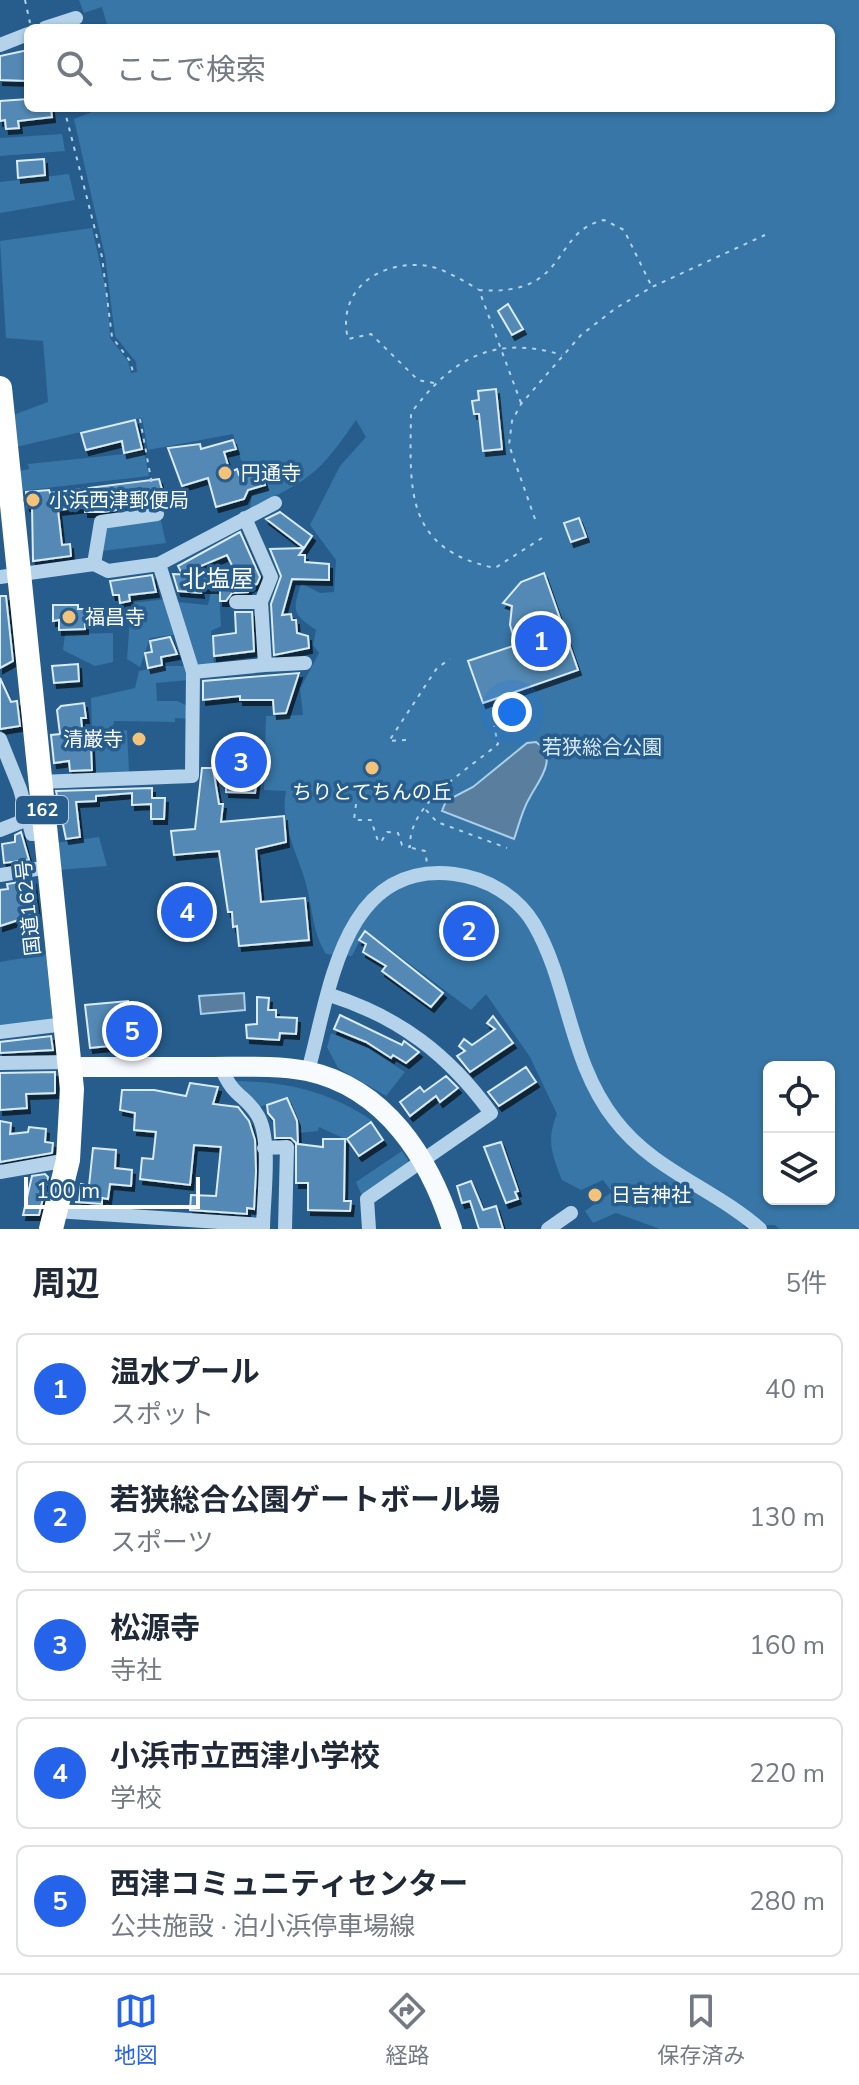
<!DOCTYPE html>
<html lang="ja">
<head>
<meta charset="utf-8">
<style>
  :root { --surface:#fff; --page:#f2f2f3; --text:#1f2937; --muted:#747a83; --line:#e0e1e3; --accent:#2563eb }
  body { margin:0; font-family:"Nunito Sans","Noto Sans JP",sans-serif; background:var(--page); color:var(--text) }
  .controls { position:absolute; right:24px; bottom:24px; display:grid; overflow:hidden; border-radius:12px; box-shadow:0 2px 6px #0004 }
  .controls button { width:72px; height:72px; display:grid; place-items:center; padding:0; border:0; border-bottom:2px solid var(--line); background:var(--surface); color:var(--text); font:40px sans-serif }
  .scale { position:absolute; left:24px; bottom:20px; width:176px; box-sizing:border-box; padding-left:8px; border:4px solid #fff; border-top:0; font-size:22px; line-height:28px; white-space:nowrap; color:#fff; -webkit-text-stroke:6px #265d8c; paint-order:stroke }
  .you { position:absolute; left:512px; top:712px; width:28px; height:28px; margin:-20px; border:6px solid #fff; border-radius:50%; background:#1a73e8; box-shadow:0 0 0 12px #1a73e833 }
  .badge { display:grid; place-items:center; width:52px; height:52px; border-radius:50%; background:var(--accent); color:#fff; font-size:26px; font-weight:700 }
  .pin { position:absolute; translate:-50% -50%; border:4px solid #fff; box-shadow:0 2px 8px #0006 }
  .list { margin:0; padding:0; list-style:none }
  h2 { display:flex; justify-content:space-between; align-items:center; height:104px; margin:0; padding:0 32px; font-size:34px }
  h2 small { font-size:26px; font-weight:400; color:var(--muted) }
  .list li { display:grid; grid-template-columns:52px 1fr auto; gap:24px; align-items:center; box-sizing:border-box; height:112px; margin:0 16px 16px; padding:0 16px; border:2px solid var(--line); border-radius:12px }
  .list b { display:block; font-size:30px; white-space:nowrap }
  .list p { margin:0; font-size:26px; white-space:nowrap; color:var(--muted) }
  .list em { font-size:26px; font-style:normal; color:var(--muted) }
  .icon { flex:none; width:44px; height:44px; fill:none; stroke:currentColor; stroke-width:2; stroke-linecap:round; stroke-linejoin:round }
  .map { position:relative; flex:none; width:859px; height:1229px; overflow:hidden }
  .search { position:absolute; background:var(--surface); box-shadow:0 2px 6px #0004; left:24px; right:24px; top:24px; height:88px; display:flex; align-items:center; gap:20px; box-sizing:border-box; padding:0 28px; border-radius:12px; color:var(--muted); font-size:30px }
  .sheet { height:744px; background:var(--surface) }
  nav { display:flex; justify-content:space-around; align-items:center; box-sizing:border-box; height:112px; border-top:2px solid var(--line); background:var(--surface); font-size:22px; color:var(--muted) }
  nav a { display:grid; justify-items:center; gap:4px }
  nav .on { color:var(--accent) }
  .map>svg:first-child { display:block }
  .green { fill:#3776a6; fill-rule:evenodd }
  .water { fill:#5a7f9e; stroke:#a9cfeb; stroke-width:2 }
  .building { fill:#5289b4; stroke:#d9eaf8; stroke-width:2; filter:url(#shadow) }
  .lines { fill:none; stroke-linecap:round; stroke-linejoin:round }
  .path { stroke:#b4d3ea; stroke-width:2; stroke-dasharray:4 6; stroke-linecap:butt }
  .minor { stroke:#b4d3ea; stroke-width:14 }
  .major { stroke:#f8fbfe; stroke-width:20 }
  .highway { stroke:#fff; stroke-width:24 }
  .poi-dot { fill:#f4c379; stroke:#265d8c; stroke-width:3 }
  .labels { text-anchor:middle; stroke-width:7; stroke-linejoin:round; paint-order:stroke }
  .shield { fill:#265d8c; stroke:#becedc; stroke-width:2 }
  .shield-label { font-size:18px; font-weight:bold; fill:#fff }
  .poi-label { font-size:20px; fill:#fff; stroke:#265d8c; text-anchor:start }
  .park-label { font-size:20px; fill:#d9eaf8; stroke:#265d8c }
  .street-label { font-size:20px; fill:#fff; stroke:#265d8c }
  .quarter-label { font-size:24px; fill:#fff; stroke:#265d8c }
</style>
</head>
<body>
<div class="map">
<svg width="859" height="1229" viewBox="0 0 859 1229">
  <defs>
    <filter id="shadow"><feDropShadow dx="3" dy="5" stdDeviation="0" flood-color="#0009"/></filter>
  </defs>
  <rect width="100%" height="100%" fill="#265d8c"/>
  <path class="green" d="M 79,0 L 859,0 L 859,1229 L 779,1229 L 775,1225 L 742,1225 L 747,1229 L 660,1229 L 616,1213 L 593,1223 L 585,1211 L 612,1192 L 603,1180 L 581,1190 L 562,1180 C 552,1155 546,1140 557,1114 L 530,1057 L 486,994 L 471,1010 L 365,930 L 352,956 L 326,954 C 313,933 313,912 307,888 C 300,857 279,825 286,791 L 264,790 L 266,716 L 303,715 L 300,689 L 319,653 L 313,645 L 316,630 C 291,613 293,611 301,583 L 320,593 L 334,592 L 336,560 L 310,525 L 340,466 L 366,437 L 356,420 C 319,474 310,480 250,508 L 252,495 L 268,487 L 261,466 L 244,470 L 233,434 L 148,450 L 142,418 L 16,447 L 13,415 L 48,402 L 43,341 L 6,338 L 0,241 L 92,228 L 108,299 L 110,338 L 128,361 L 131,373 L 137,372 L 136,362 L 115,336 L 105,256 L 74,119 L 94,111 L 94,108 L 831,108 L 831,28 L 108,28 L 102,7 L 84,13 ZM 769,1067 L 829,1067 L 829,1199 L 769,1199 Z
    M 62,134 L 65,151 L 0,156 L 0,138 Z
    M 69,174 L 75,200 L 0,213 L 0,182 Z
    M 144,452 L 149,476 L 21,491 L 19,471 L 29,469 L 28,464 Z
    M 160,517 L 166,543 L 102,551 L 107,525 Z
    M 219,590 L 221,626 L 211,631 L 214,665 L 201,666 L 195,662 L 176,602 L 208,605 L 211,591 Z
    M 167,599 L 179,634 L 150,638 L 140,667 L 127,659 L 131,603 Z
    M 113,633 L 113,662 L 95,666 L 63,650 L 65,634 Z
    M 163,666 L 186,666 L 189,680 L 156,683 L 157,701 L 177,701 L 190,707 L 190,719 L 175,718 L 175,722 L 114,721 L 112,731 L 92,733 L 91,698 L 135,688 L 139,671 Z
    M 127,730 L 129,772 L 96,773 L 94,736 Z
    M 99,837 L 107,866 L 59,870 L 56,843 Z
    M 46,954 L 53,1023 L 0,1029 L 0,962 Z
    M 331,1033 L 368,1048 L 405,1072 L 386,1096 L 338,1068 L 327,1047 Z
    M 233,1081 C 286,1082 327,1090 371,1120 L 345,1139 L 319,1127 L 318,1131 L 299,1133 L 288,1097 L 257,1108 Z
    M 402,1151 L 408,1160 L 407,1165 L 362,1196 L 356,1182 Z"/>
  <path class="water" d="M 536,742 C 559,758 539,780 530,797 C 522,810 519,825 514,839 L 442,811 L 446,801 L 473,787 L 527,743 Z
    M 244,993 L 245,1010 L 201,1014 L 199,996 Z"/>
  <path class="building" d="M 28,50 L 28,81 L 0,80 L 0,56 Z
    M 28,99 L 28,108 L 51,108 L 52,117 L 18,121 L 19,128 L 6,129 L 5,120 L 0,121 L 0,101 Z
    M 44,159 L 45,175 L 18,178 L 17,161 Z
    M 508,304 L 523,329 L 512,335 L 498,311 Z
    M 496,389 L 502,449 L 483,451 L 479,414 L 474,414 L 472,401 L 479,400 L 478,391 Z
    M 135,420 L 142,449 L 124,453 L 122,441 L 86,450 L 81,433 Z
    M 233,440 L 236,449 L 224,452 L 230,472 L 237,469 L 239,475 L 260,469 L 265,485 L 248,490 L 244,499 L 216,507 L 208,478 L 182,486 L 168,448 L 200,444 L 201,449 Z
    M 159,479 L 163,493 L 146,497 L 147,501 L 116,504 L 117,510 L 103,512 L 85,512 L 85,507 L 58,510 L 62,545 L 70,544 L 71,556 L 33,561 L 32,505 L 27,506 L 26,492 L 49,490 L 50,493 Z
    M 280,512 L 312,536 L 304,548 L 266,519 Z
    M 579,518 L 586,537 L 571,542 L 564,523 Z
    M 240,532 L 260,577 L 257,584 L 248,588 L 248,592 L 232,593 L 226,601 L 220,601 L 220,588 L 200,588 L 201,593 L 178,591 L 173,574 L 237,576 L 227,555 L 182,574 L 178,566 Z
    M 304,548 L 299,555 L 305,555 L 305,562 L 329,564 L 329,580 L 292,579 L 282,615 L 291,614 L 292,620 L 296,620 L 297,633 L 308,636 L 309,648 L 274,655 L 271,604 L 281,576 L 270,549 Z
    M 544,573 L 578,670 L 483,703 L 468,661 L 516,645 L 510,625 L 512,606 L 503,603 L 521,582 Z
    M 152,575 L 156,592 L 129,595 L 130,601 L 120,603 L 119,595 L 113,595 L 110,581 Z
    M 0,596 L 6,596 L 13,661 L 0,668 Z
    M 53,605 L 78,605 L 78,609 L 85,609 L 85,629 L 59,630 L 59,620 L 53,621 Z
    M 235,612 L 252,612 L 254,651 L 214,656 L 213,636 L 236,633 Z
    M 170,637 L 177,654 L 161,657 L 162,665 L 148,668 L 145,653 L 152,652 L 150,641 Z
    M 78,664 L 79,681 L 54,683 L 52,666 Z
    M 299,673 L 286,713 L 274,714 L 273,700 L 240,700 L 240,696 L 203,700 L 203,681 Z
    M 0,678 L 11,702 L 17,701 L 20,726 L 0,729 Z
    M 84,703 L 86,718 L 81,718 L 84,747 L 91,746 L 92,770 L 70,771 L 69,761 L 54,763 L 51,735 L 60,734 L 57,710 L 61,706 Z
    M 227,744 L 252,744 L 252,753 L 260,753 L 255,793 L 226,792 Z
    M 202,768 L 213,768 L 219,804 L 223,804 L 221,822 L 284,816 L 286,842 L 256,849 L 261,902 L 305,898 L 309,940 L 239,946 L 237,926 L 233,927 L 232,912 L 228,912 L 219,851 L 174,855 L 171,831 L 195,829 Z
    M 152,788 L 152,798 L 165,798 L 164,819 L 151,819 L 151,804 L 132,805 L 132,793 L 96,796 L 96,801 L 76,802 L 80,837 L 66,839 L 56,791 Z
    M 21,832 L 29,860 L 4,863 L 2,844 L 15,842 L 15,835 Z
    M 33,880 L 37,914 L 0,926 L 0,890 L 8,889 L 7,884 Z
    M 365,931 L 443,993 L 431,1007 L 382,971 L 386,966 L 363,952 L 366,944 L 359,940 Z
    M 257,997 L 269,998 L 268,1010 L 276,1010 L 276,1017 L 297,1018 L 296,1034 L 280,1033 L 279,1040 L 247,1038 L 246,1025 L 257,1024 Z
    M 128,1001 L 129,1044 L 90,1048 L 85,1005 Z
    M 340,1015 L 402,1045 L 404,1041 L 419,1052 L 406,1063 L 393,1055 L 391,1058 L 366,1042 L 334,1029 Z
    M 493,1016 L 513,1043 L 470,1072 L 457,1056 L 465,1051 L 459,1046 L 464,1039 L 472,1045 L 495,1029 L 487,1023 Z
    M 51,1036 L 53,1050 L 0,1053 L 0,1042 Z
    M 526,1067 L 536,1082 L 499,1106 L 488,1092 Z
    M 55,1072 L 55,1093 L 26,1094 L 27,1108 L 0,1110 L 0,1073 Z
    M 446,1076 L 458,1088 L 440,1102 L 436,1096 L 410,1116 L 400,1102 L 420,1087 L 424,1092 Z
    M 190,1083 L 218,1087 L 213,1104 L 238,1107 L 249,1121 L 255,1140 L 256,1171 L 254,1209 L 247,1208 L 247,1214 L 190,1210 L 191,1195 L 216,1196 L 221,1147 L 194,1145 L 190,1185 L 140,1179 L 142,1158 L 153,1159 L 156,1132 L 134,1130 L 135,1113 L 120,1110 L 122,1090 L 154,1090 L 186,1096 Z
    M 287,1098 L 297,1121 L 298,1144 L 323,1147 L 323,1139 L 345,1139 L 344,1201 L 351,1201 L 350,1211 L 308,1210 L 308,1183 L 296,1183 L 296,1143 L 291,1138 L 275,1138 L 274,1120 L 268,1113 L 267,1105 Z
    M 0,1121 L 11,1123 L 10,1134 L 28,1132 L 29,1127 L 46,1129 L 45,1142 L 53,1143 L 52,1153 L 0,1162 Z
    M 371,1122 L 383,1140 L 359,1156 L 347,1139 Z
    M 501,1142 L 518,1191 L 515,1192 L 518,1199 L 506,1203 L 484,1147 Z
    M 93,1148 L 116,1150 L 115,1168 L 132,1170 L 131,1186 L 110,1184 L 108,1199 L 102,1198 L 102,1204 L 75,1202 L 79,1202 L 81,1184 L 89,1186 Z
    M 45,1174 L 48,1177 L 39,1215 L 23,1215 L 32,1176 Z
    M 471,1181 L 483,1210 L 496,1206 L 503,1229 L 479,1229 L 470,1201 L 462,1203 L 457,1186 Z"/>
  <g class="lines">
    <path class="path" d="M 25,0 L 30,23
      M 64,108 L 102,257 L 112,337 L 130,361 L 133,372
      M 434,383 L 418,380 L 371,334 L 348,339 C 336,289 381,259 428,266 C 445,269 463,281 478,289
      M 521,403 L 479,290 C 571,297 550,232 604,220 L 624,230 L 651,285
      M 140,419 L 155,501
      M 535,519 L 509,445 L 512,421 L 521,404 L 581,335 L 616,308 L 652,287 L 765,235
      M 542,538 L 495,568 C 404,549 410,490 411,413 C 451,359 494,334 562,355
      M 406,740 L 389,741 L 437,668 L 450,659
      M 356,804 L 354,820 L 371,820 L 378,841 L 381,842 L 387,832 L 398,833 L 402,845 L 410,847 C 408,803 468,770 498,744 L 494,726
      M 426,810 L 437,822 L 507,848
      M 412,848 L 425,851 L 427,863"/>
    <path class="minor" d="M 45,28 L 76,18
      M 0,45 L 28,34
      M 94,564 L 101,522 L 157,514
      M 159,564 L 193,672 L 265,665 L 261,602 L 271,577 L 245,518
      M 0,577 L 94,564 L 108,571 L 159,564 L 275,503
      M 236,602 L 261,602
      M 265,665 L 305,663
      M 0,739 L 20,789 L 32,834 L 44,833
      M 39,782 L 192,776 L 193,672
      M 0,830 L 28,819
      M 0,875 L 48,867
      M 330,995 C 399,1017 448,1054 491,1113 L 367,1199 L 369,1229
      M 0,1032 L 65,1024
      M 0,1063 L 69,1062
      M 221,1067 C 233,1098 245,1094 258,1116 C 272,1140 263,1201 263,1229
      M 308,1071 C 330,993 341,861 454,874 C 487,878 517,896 534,924 C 569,984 569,1062 615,1120 C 654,1171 714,1188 760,1229
      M 264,1148 L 287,1147 L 285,1229
      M 0,1172 L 68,1160
      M 56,1211 L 263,1225
      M 548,1229 L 571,1213"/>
    <path class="major" d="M 70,1067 C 117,1067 163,1067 210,1067 C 241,1067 277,1065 307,1071 C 386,1088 430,1159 452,1229"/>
    <path class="highway" d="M 0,388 L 72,1089 L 68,1160 L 51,1229"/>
  </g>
  <g class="poi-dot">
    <circle cx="225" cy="473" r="8"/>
    <circle cx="33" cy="500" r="8"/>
    <circle cx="69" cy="617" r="8"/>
    <circle cx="139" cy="739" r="8"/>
    <circle cx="372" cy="768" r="8"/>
    <circle cx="595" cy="1195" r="8"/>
  </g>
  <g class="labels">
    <rect class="shield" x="16" y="796" width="52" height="28" rx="6"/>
    <g class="shield-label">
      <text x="42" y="816">162</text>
    </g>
    <g class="poi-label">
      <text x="241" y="480">円通寺</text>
      <text x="49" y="507">小浜西津郵便局</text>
      <text x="85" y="624">福昌寺</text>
      <text x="123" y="746" text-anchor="end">清巌寺</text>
      <text x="372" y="799" text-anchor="middle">ちりとてちんの丘</text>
      <text x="611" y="1202">日吉神社</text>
    </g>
    <g class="park-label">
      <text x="602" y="754">若狭総合公園</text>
    </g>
    <g class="street-label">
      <text transform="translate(28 908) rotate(-96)" y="7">国道162号</text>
    </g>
    <g class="quarter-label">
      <text x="218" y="587">北塩屋</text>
    </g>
  </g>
</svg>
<div class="controls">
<button><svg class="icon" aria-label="locate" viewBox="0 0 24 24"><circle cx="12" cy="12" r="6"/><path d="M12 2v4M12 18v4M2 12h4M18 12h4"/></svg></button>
<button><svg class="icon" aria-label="layers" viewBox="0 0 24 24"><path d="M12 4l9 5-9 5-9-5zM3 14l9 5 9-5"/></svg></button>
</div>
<div class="scale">100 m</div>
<div class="you"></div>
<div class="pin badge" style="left:541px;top:641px">1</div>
<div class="pin badge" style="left:469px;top:931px">2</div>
<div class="pin badge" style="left:241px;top:762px">3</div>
<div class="pin badge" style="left:187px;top:912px">4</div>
<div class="pin badge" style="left:132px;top:1031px">5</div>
<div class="search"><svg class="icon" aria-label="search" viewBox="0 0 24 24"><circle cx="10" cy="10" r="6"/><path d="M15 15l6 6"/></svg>ここで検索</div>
</div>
<section class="sheet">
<h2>周辺<small>5件</small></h2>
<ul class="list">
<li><span class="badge">1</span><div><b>温水プール</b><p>スポット</p></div><em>40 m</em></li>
<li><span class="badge">2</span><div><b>若狭総合公園ゲートボール場</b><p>スポーツ</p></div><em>130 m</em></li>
<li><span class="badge">3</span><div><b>松源寺</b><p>寺社</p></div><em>160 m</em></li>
<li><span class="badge">4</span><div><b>小浜市立西津小学校</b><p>学校</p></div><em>220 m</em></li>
<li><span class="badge">5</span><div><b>西津コミュニティセンター</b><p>公共施設 · 泊小浜停車場線</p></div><em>280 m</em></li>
</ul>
</section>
<nav>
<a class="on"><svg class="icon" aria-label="map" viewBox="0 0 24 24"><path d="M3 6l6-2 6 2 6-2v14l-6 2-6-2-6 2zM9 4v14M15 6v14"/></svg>地図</a>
<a><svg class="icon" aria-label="directions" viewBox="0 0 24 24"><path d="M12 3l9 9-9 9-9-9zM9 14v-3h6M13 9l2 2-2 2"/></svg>経路</a>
<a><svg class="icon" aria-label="saved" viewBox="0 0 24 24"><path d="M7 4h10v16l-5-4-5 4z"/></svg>保存済み</a>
</nav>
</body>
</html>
